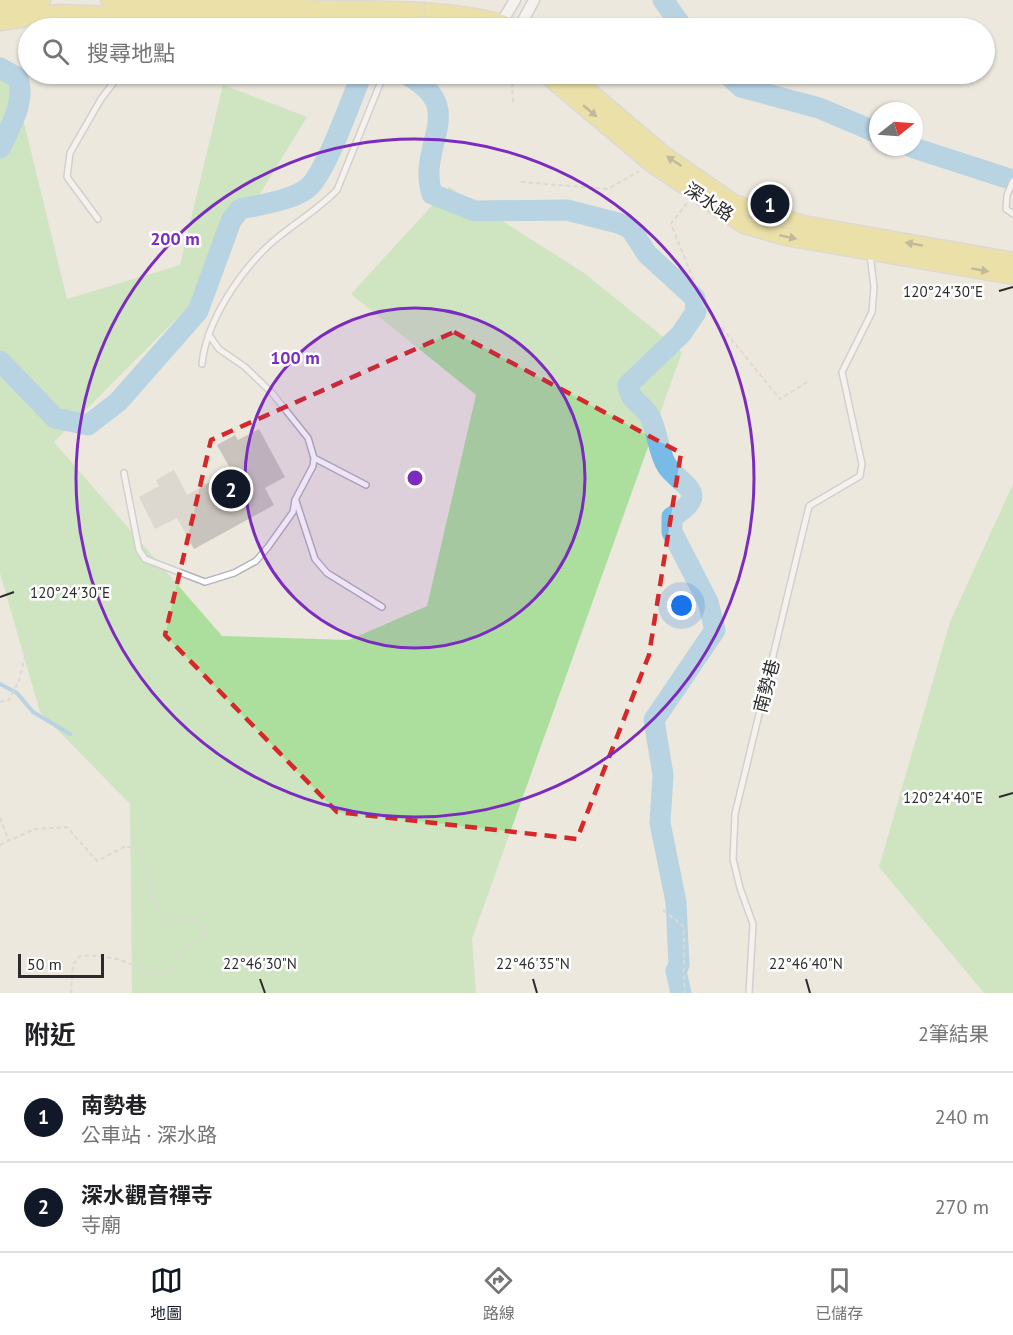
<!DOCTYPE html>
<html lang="zh-TW">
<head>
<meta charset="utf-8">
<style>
  :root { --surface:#fff; --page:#f2f2f2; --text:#202124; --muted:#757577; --line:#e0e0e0; --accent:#111827 }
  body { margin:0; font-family:"PT Sans","Noto Sans TC",sans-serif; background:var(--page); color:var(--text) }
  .compass { position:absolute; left:869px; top:102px; width:54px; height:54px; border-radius:50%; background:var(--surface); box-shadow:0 2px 4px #0004; rotate:73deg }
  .scale { position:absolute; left:18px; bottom:15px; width:86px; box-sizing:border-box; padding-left:6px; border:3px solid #2b2b2b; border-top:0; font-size:16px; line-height:21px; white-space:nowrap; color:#2b2b2b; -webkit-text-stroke:4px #fff; paint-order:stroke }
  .you { position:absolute; left:682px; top:606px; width:21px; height:21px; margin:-15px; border:4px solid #fff; border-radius:50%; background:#1a73e8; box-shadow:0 0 0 9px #1a73e833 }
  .badge { display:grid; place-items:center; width:39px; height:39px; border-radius:50%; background:var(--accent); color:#fff; font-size:20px; font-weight:700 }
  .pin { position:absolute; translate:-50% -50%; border:3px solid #fff; box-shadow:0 2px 6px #0006 }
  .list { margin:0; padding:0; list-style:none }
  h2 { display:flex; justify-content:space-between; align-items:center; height:78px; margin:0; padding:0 24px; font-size:26px }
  h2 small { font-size:20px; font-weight:400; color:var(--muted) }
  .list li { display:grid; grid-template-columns:39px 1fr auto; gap:18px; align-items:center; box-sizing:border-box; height:90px; padding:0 24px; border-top:2px solid var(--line) }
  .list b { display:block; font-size:22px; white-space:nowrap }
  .list p { margin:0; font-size:20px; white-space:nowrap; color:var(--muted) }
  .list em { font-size:20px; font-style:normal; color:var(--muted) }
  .icon { flex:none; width:33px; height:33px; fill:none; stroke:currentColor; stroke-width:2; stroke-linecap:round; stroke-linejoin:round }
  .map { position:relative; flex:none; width:1013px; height:993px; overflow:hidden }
  .search { position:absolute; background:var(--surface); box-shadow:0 2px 4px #0004; left:18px; right:18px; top:18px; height:66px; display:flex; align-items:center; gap:15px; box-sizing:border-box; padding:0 21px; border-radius:33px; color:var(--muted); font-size:22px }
  .sheet { height:258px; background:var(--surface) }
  nav { display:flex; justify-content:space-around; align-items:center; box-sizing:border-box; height:84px; border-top:2px solid var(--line); background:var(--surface); font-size:16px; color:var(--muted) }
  nav a { display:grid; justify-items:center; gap:3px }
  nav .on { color:var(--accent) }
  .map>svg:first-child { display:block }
  .green { fill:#acdf9e }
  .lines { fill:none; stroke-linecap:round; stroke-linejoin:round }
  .stream { stroke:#78bbe7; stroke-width:4 }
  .river { stroke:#78bbe7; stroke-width:21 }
  .building { fill:#c8c4bd }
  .service-casing { stroke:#b1b2be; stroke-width:8 }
  .minor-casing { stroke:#b1b2be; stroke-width:13 }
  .primary-casing { stroke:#c8c8c8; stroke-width:19 }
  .path { stroke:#c8c8c8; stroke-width:2; stroke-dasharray:4.5 3; stroke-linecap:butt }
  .service { stroke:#fff; stroke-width:5 }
  .minor { stroke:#fff; stroke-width:10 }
  .primary { stroke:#e8da67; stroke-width:16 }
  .path-bridge { stroke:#c8c8c8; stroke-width:2; stroke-dasharray:4.5 3; stroke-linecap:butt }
  .oneway { fill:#8a8249 }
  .marked { fill:none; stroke:#d62828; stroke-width:4.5; stroke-dasharray:12 8; stroke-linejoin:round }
  .ticks { fill:none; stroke:#2b2b2b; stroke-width:2 }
  .ring { fill:none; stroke:#7b2cbf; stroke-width:3 }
  .labels { text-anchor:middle; stroke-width:5; stroke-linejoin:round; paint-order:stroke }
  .street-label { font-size:18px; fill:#2b2b2b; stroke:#fff }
  .ticks-label { font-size:15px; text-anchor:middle; fill:#2b2b2b; stroke:#fff; stroke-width:5; stroke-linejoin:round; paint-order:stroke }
  .centre { fill:#7b2cbf; stroke:#fff; stroke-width:3 }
  .ring-label { font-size:18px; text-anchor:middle; font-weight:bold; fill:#7b2cbf; stroke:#fff; stroke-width:5; stroke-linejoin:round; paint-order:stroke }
</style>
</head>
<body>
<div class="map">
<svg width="1013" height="993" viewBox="0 0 1013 993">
  <rect width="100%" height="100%" fill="#ece8de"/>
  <path class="green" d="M 11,69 L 67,299 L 180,265 L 223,85 L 307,117 L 195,300 L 54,442 L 222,636 L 349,640 L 427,606 L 476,395 L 351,294 L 449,187 L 584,273 L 682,352 L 472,939 L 476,993 L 132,993 L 130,804 L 40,712 L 0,573 L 0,72 Z
    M 1013,484 L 1013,993 L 984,993 L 879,867 L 950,622 Z"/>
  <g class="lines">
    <path class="stream" d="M 0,684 L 17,693 L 33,712 L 70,734"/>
    <path class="river" d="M 663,0 L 683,28
      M 0,68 L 18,78 C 26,101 10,128 0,148
      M 405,74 C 471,108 416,144 432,194 L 475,211 L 567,210 L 618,223 L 630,228 L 647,254 L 695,298 L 696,312 L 681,334 L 628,385 C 630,402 643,404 650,417 C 658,432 658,452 667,466 C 680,485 713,493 672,517 L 672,532 L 708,602 L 715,630 L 654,720 L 663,775 L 660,823 L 676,902 L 679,965 L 676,971 L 681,993
      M 727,74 L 741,87 L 819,108 L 878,133
      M 911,147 L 1013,180
      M 0,361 L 55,418 L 88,425 L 118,402 L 198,311 L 231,221 L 240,209 C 259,205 296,200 310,186 C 328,167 351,100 362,74"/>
  </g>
  <path class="building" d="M 259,429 L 285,477 L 265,488 L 274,505 L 194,549 L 177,518 L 155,529 L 139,497 L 159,486 L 156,480 L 174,470 L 187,495 L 231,470 L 217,445 L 235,435 L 238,440 Z"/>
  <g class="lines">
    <g class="service-casing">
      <path id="service" d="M 1013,181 L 1007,195 L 1006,209 L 1013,214
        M 98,219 L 67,177 L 70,153 L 101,99 L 120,74
        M 202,364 C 206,322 239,273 269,245 C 291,225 317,211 337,190 L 384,74
        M 314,458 L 366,485
        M 124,473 L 139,550 L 145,559 L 205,582 L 234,573 L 256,561 L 268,547 L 293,512 L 295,500 L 313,466 L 314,458 L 308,438 L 272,393 L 245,367 L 219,349 L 209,335
        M 296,501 L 315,559 L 327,573 L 382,607
        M 749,993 L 753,924 L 740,888 L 733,859 L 735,814 L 809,506 L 860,476 L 862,464 L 842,372 L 872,312 L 874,287 L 870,254"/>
    </g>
    <g class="minor-casing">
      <path id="minor" d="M 498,28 L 515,0
        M 519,28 L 534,0"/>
    </g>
    <g class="primary-casing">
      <path id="primary" d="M 109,0 C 182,4 256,7 329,9 C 380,10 469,8 515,28
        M 0,7 L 42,0
        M 0,22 L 58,13 L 437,28
        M 545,74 L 652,164 L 744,225 L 786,237 L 1013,276
        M 569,74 L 663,154 L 734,203 L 803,224 L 1013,261"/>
    </g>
    <path class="path" d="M 513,102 L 512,86 L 518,74
      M 521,182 L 608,189 L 639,171
      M 687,203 L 671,224 L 704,306 L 780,399 L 807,382
      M 0,702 L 9,700 L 19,681 L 30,635
      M 0,818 L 9,841
      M 0,845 L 35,829 L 67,827 L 97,861 L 126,846 L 141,851 C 143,855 147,860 148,864 C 152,879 147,911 166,917 C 180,921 188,914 203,923 L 206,936 L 186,948 L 168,975 C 152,977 138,966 123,961 C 109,956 94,955 80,956 L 73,964 L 71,993
      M 663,910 L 683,926 C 686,949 682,970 685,993"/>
    <use href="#service" class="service"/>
    <use href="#minor" class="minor"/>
    <use href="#primary" class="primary"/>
    <path class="path-bridge" d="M 423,28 L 425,0"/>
  </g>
  <defs><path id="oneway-solid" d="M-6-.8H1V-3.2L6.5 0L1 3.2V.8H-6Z" transform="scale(1.5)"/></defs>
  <g class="oneway">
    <use href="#oneway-solid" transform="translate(590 111) rotate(40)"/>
    <use href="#oneway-solid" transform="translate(674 161) rotate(-146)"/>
    <use href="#oneway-solid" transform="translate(788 237) rotate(12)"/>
    <use href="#oneway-solid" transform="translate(914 244) rotate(-170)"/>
    <use href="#oneway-solid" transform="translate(980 270) rotate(10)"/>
  </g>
  <path d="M0 0H1013V993H0ZM 454,332 L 681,453 L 649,655 L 577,839 L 337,812 L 165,635 L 211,440 Z" fill="#ece8de" fill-opacity=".55" fill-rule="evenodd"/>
  <path class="marked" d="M 454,332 L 681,453 L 649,655 L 577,839 L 337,812 L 165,635 L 211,440 Z"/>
  <path class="ticks" d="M 999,291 L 1013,287M 0,597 L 14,592M 999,797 L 1013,793M 260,979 L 265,993M 533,979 L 537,993M 806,979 L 810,993"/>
  <circle cx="415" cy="478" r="170" fill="#7b2cbf" fill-opacity=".12"/>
  <g class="ring">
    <circle cx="415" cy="478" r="170"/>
    <circle cx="415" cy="478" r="339"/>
  </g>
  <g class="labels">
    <g class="street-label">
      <text transform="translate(709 202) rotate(33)" y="6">深水路</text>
      <text transform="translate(767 686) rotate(-75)" y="6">南勢巷</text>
    </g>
  </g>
  <g class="ticks-label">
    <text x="943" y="297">120°24'30"E</text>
    <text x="70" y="598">120°24'30"E</text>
    <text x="943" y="803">120°24'40"E</text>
    <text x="260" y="969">22°46'30"N</text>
    <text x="533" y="969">22°46'35"N</text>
    <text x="806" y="969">22°46'40"N</text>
  </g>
  <circle cx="415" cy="478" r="9" class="centre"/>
  <g class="ring-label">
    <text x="175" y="245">200 m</text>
    <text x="295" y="364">100 m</text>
  </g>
</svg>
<svg class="compass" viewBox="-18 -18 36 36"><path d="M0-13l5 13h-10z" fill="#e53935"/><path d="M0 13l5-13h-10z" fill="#757577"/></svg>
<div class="scale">50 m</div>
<div class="you"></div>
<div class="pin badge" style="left:770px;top:204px">1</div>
<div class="pin badge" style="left:231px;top:489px">2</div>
<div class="search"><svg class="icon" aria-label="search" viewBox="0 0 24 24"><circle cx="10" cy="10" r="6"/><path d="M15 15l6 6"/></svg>搜尋地點</div>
</div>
<section class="sheet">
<h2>附近<small>2筆結果</small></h2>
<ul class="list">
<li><span class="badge">1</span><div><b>南勢巷</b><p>公車站 · 深水路</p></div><em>240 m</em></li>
<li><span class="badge">2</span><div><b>深水觀音禪寺</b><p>寺廟</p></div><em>270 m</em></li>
</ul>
</section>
<nav>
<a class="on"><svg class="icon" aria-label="map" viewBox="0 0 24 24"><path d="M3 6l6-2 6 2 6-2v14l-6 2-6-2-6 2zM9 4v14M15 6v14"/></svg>地圖</a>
<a><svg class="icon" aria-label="directions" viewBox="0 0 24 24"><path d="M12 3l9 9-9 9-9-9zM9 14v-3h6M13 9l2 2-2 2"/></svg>路線</a>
<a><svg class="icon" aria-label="saved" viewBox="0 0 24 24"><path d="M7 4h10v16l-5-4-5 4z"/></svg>已儲存</a>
</nav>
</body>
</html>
